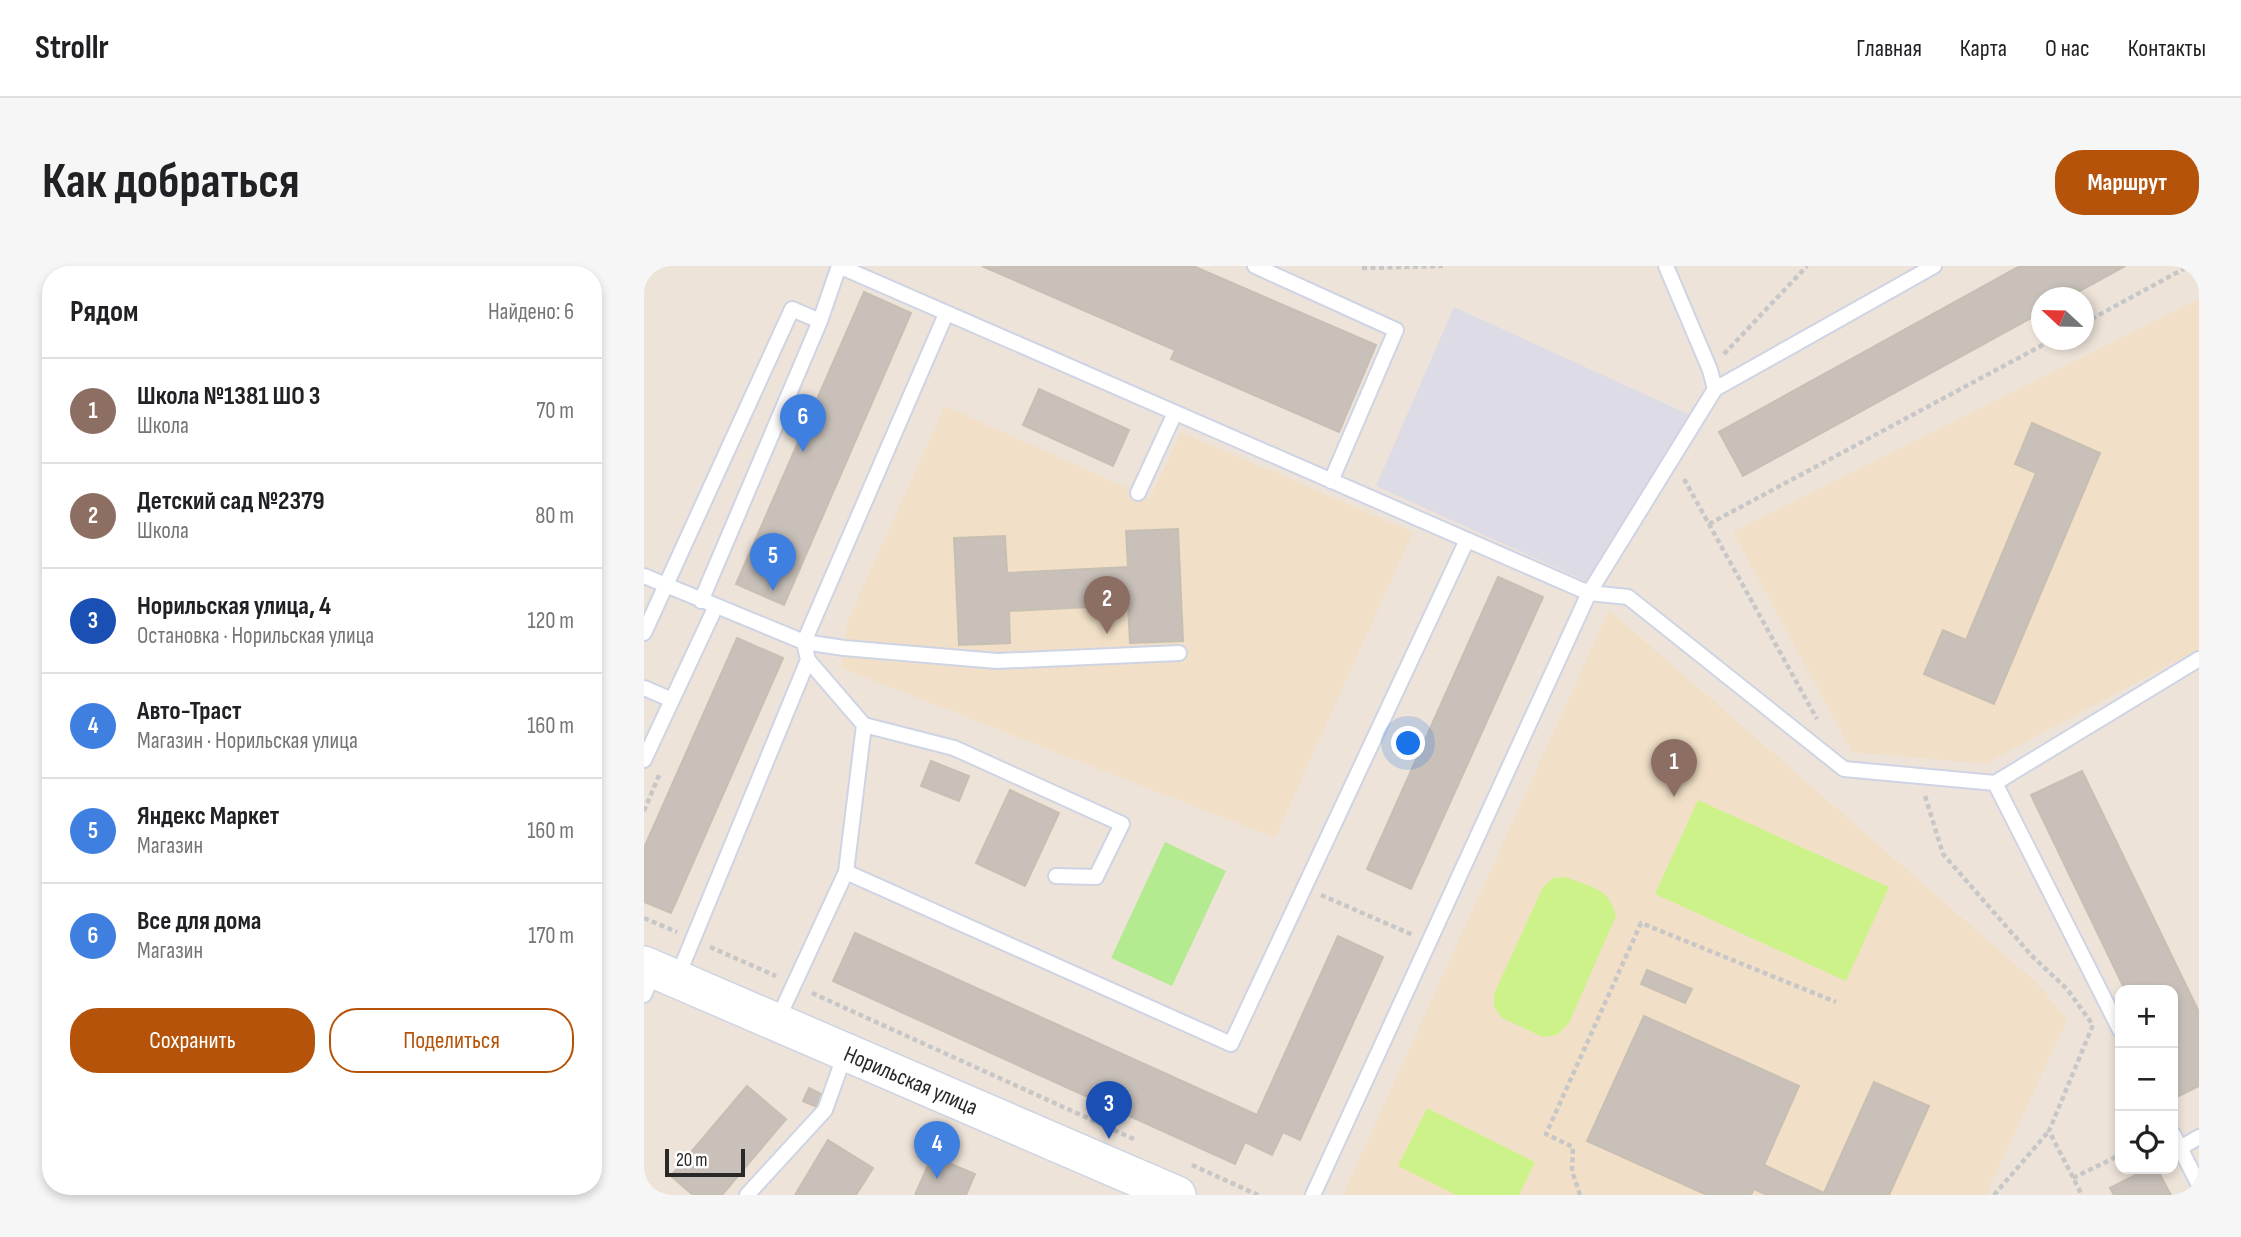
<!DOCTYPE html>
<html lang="ru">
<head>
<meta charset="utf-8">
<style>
  :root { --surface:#fff; --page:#f6f6f6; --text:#202124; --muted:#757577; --line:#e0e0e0; --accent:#b45309 }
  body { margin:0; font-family:"Sofia Sans Condensed",sans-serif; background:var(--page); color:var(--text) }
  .controls { position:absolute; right:21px; bottom:21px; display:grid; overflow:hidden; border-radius:14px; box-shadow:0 4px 10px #0003 }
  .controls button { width:63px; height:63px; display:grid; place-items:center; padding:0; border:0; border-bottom:2px solid var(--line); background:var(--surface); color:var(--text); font:35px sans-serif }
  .compass { position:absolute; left:1387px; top:21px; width:63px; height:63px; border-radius:50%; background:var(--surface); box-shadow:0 4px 10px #0003; rotate:292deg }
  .scale { position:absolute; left:21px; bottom:18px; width:80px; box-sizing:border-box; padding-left:7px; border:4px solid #292929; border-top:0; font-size:19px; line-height:24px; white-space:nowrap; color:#292929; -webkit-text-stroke:5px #fff; paint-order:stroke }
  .you { position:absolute; left:765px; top:478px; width:24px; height:24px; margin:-18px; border:5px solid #fff; border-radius:50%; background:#1a73e8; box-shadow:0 0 0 10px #1a73e833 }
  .badge { display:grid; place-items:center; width:46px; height:46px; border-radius:50%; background:var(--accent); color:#fff; font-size:23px; font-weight:700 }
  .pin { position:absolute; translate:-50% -58px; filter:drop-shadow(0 2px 4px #0008) }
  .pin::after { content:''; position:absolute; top:37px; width:24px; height:21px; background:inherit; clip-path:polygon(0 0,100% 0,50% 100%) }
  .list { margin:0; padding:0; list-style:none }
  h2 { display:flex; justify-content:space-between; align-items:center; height:91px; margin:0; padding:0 28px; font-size:30px }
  h2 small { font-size:23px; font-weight:400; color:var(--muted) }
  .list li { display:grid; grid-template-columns:46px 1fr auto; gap:21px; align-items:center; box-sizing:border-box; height:105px; padding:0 28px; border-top:2px solid var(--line) }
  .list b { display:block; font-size:26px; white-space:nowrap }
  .list p { margin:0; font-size:23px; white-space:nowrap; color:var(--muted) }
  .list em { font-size:23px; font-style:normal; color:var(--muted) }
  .actions { display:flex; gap:14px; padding:21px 28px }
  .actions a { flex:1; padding:16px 0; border:2px solid var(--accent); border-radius:28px; text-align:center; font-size:24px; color:var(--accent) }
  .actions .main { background:var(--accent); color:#fff }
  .icon { flex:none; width:38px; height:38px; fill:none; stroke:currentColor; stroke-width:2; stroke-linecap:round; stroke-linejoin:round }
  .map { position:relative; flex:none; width:1555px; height:929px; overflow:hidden; border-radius:28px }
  header { display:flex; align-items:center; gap:42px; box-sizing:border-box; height:98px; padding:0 35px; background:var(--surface); border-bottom:2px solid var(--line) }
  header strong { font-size:33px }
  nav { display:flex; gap:38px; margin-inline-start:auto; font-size:24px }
  .intro { display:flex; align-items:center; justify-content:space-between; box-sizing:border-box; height:168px; padding:0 42px }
  h1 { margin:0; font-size:49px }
  .button { padding:18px 32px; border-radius:28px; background:var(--accent); color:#fff; font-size:24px; font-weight:700 }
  main { display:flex; gap:42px; padding:0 42px }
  aside { flex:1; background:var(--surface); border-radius:28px; box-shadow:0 4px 10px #0003 }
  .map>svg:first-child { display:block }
  .industrial { fill:#dddbe5 }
  .education { fill:#f1e0c7 }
  .green { fill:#b4ea90 }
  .pitch { fill:#cdf28a }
  .building { fill:#c8c0b9; stroke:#c8bfb3; stroke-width:2 }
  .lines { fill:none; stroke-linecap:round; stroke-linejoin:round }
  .lane-casing { stroke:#ced4e4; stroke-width:18 }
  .secondary-casing { stroke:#ced4e4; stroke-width:40 }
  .path { stroke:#c7c7c7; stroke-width:4.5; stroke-dasharray:5 3.5; stroke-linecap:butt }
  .lane { stroke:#fff; stroke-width:14 }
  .secondary { stroke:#fff; stroke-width:37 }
  .labels { text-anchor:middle; stroke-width:7; stroke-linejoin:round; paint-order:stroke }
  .street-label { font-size:23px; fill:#292929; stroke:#fff }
</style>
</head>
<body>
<header>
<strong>Strollr</strong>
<nav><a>Главная</a><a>Карта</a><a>О нас</a><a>Контакты</a></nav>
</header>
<div class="intro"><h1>Как добраться</h1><a class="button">Маршрут</a></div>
<main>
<aside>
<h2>Рядом<small>Найдено: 6</small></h2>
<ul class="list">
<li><span class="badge" style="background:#8d6e63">1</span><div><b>Школа №1381 ШО 3</b><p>Школа</p></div><em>70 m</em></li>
<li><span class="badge" style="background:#8d6e63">2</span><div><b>Детский сад №2379</b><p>Школа</p></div><em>80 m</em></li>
<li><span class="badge" style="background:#1a4fb4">3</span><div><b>Норильская улица, 4</b><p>Остановка · Норильская улица</p></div><em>120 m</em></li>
<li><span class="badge" style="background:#3f7fe0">4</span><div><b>Авто-Траст</b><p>Магазин · Норильская улица</p></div><em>160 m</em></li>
<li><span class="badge" style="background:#3f7fe0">5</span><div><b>Яндекс Маркет</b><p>Магазин</p></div><em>160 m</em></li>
<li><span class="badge" style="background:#3f7fe0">6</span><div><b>Все для дома</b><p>Магазин</p></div><em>170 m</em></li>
</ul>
<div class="actions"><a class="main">Сохранить</a><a>Поделиться</a></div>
</aside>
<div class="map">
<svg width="1555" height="929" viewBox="0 0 1555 929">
  <rect width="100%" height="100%" fill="#ede3d9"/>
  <path class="industrial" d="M 810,41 L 1046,149 L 946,317 L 732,220 Z"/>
  <path class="education" d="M 1555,33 L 1555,383 L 1341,498 L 1208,486 L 1089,266 Z
    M 301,140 L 506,232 L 537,166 L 769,266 L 631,572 L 197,402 L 204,354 Z
    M 965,344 L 1393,717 L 1423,754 L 1342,929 L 699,929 Z"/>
  <path class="green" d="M 521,576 L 582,605 L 528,720 L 467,692 Z"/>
  <path class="pitch" d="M 1054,534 L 1245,621 L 1202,715 L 1011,628 Z
    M 921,611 C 946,621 965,621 972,650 L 925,757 L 913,769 L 899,771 L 858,752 L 850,741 L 850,728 L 899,621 L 909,612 Z
    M 783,842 L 891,896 L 875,929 L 812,929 L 754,900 Z"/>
  <path class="building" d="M 338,0 L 549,0 L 732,79 L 695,166 L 527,93 L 531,84 Z
    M 1376,0 L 1481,0 L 1423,32 L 1398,32 L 1398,46 L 1099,210 L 1075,166 Z
    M 220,26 L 267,47 L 140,339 L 92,318 Z
    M 395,123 L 485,164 L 469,200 L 379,159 Z
    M 1388,157 L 1456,187 L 1350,438 L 1280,408 L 1299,364 L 1322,374 L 1392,207 L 1371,198 Z
    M 534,263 L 539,375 L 486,377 L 484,339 L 365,345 L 366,377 L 315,379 L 310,272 L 361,270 L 363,307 L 484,301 L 482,265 Z
    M 854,311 L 899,331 L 767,623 L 723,603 Z
    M 93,372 L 139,392 L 27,647 L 0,636 L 0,582 Z
    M 287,495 L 325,510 L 315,535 L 277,520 Z
    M 1438,505 L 1555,746 L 1555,820 L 1533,831 L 1529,823 L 1529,724 L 1481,724 L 1387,529 Z
    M 366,524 L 415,547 L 381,620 L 332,597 Z
    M 211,667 L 613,849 L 694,670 L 739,691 L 656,874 L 639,866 L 628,889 L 601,876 L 591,898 L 189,715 Z
    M 1003,704 L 1048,723 L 1041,737 L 997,718 Z
    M 1000,750 L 1155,820 L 1120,899 L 1180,927 L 1230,816 L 1285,840 L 1245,929 L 1123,929 L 1110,923 L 1107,929 L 1063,929 L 943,875 Z
    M 103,820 L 142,853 L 78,929 L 49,929 L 27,910 Z
    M 165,822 L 181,830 L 175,842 L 159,835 Z
    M 184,874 L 229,902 L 212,929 L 151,929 Z
    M 288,890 L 331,908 L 322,929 L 271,929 Z
    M 1503,903 L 1513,903 L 1527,929 L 1470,929 L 1466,922 Z"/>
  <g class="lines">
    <g class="lane-casing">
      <path id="lane" d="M 195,0 L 945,327 L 984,331 L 1200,503 L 1351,517 L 1555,393
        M 611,0 L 752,64 L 687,215
        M 1022,0 L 1066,104 L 1071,123
        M 494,227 L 531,147
        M 0,310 L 160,376 L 200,382 L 353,395 L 535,387
        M 57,335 L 176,55 L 195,0
        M 0,367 L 148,43 L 176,55
        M 164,394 L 220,459 L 202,606
        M 0,422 L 28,434
        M 220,459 L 310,482 L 478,558 L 452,611 L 412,610
        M 0,494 L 72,340
        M 1351,517 L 1476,764
        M 33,712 L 164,394 L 160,376 L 302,48
        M 0,729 L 10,705
        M 133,755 L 202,606 L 587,778 L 823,274
        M 1529,868 L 1555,919
        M 1536,882 L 1555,871
        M 103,929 L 181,844 L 201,788
        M 669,929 L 945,327 L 1071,123 L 1290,0"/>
    </g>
    <g class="secondary-casing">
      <path id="secondary" d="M 0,699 L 533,929"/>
    </g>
    <path class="path" d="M 718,2 L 799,0
      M 1440,57 L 1545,0
      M 1080,88 L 1163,0
      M 1040,213 L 1173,453
      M 1065,258 L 1408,74
      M 1281,530 L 1299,588 L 1388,690 L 1423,723 L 1449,759 L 1405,865 L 1438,929
      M 0,545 L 16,507
      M 677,629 L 769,669
      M 0,652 L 33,666
      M 66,681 L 132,710
      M 168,727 L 492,874
      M 548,899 L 614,929
      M 1429,912 L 1476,889
      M 936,929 L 928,905 L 929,881 L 902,868 L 997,657 L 1192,736
      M 1350,929 L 1405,865"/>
    <use href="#lane" class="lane"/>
    <use href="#secondary" class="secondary"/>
  </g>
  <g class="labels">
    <g class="street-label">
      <text transform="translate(267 814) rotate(23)" y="8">Норильская улица</text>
    </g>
  </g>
</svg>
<div class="controls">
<button>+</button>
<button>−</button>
<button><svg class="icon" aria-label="locate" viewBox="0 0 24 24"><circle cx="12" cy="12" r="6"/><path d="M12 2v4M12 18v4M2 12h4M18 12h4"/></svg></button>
</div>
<svg class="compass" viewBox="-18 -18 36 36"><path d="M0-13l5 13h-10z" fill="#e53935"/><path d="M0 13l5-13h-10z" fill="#757577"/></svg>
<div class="scale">20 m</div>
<div class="you"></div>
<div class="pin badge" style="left:1030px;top:531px;background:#8d6e63">1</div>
<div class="pin badge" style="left:463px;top:368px;background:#8d6e63">2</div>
<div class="pin badge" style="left:465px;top:873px;background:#1a4fb4">3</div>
<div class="pin badge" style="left:293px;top:913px;background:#3f7fe0">4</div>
<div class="pin badge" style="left:129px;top:325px;background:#3f7fe0">5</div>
<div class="pin badge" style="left:159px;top:186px;background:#3f7fe0">6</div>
</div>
</main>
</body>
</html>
